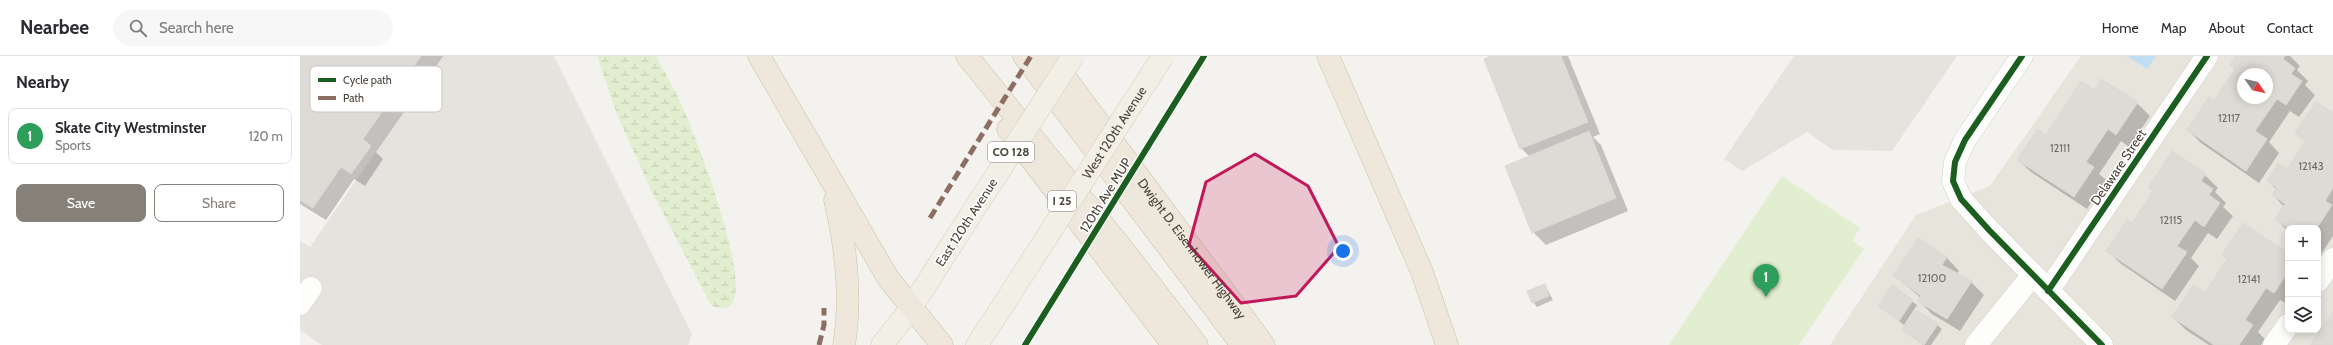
<!DOCTYPE html>
<html lang="en">
<head>
<meta charset="utf-8">
<style>
  :root { --surface:#fff; --page:#f7f7f7; --text:#2b2b33; --muted:#7c7c81; --line:#e1e1e2; --accent:#868178 }
  body { margin:0; font-family:Cabin,sans-serif; background:var(--page); color:var(--text) }
  .controls { position:absolute; right:12px; bottom:12px; display:grid; overflow:hidden; border-radius:8px; box-shadow:0 2px 10px #0003 }
  .controls button { width:36px; height:36px; display:grid; place-items:center; padding:0; border:0; border-bottom:1px solid var(--line); background:var(--surface); color:var(--text); font:20px sans-serif }
  .compass { position:absolute; left:1937px; top:12px; width:36px; height:36px; border-radius:50%; background:var(--surface); box-shadow:0 2px 10px #0003; rotate:124deg }
  .you { position:absolute; left:1043px; top:195px; width:14px; height:14px; margin:-10px; border:3px solid #fff; border-radius:50%; background:#1a73e8; box-shadow:0 0 0 6px #1a73e833 }
  .badge { display:grid; place-items:center; width:26px; height:26px; border-radius:50%; background:var(--accent); color:#fff; font-size:13px; font-weight:700 }
  .pin { position:absolute; translate:-50% -33px; filter:drop-shadow(0 1px 2px #0008) }
  .pin::after { content:''; position:absolute; top:21px; width:14px; height:12px; background:inherit; clip-path:polygon(0 0,100% 0,50% 100%) }
  .list { margin:0; padding:0; list-style:none }
  h2 { display:flex; justify-content:space-between; align-items:center; height:52px; margin:0; padding:0 16px; font-size:17px }
  h2 small { font-size:13px; font-weight:400; color:var(--muted) }
  .list li { display:grid; grid-template-columns:26px 1fr auto; gap:12px; align-items:center; box-sizing:border-box; height:56px; margin:0 8px 8px; padding:0 8px; border:1px solid var(--line); border-radius:8px }
  .list b { display:block; font-size:15px; white-space:nowrap }
  .list p { margin:0; font-size:13px; white-space:nowrap; color:var(--muted) }
  .list em { font-size:13px; font-style:normal; color:var(--muted) }
  .actions { display:flex; gap:8px; padding:12px 16px }
  .actions a { flex:1; padding:9px 0; border:1px solid var(--accent); border-radius:8px; text-align:center; font-size:14px; color:var(--accent) }
  .actions .main { background:var(--accent); color:#fff }
  .icon { flex:none; width:22px; height:22px; fill:none; stroke:currentColor; stroke-width:2; stroke-linecap:round; stroke-linejoin:round }
  .map { position:relative; flex:none; width:2033px; height:289px; overflow:hidden }
  header { display:flex; align-items:center; gap:24px; box-sizing:border-box; height:56px; padding:0 20px; background:var(--surface); border-bottom:1px solid var(--line) }
  header strong { font-size:19px }
  nav { display:flex; gap:22px; margin-inline-start:auto; font-size:14px }
  .search { width:280px; height:36px; background:var(--page); display:flex; align-items:center; gap:10px; box-sizing:border-box; padding:0 14px; border-radius:22px; color:var(--muted); font-size:15px }
  main { display:flex }
  aside { flex:1; background:var(--surface) }
  .map>svg:first-child { display:block }
  .residential { fill:#e7e4dc; fill-rule:evenodd }
  .green { fill:#e1eecf }
  .wetland { fill:url(#wetland-marsh) }
  .parking { fill:#e6e3df }
  .water { fill:#c0ddf1 }
  .shadow { fill:#0003; fill-rule:evenodd }
  .building { fill:#dedbd6; stroke:#dcd9d4; fill-rule:evenodd }
  .lines { fill:none; stroke-linecap:round; stroke-linejoin:round }
  .minor-casing { stroke:#d2d0cb; stroke-width:23 }
  .primary-casing { stroke:#d6cebb; stroke-width:23 }
  .motorway-casing { stroke:#ccbfa9; stroke-width:23 }
  .minor { stroke:#fdfdfc; stroke-width:22 }
  .primary { stroke:#f2efe6; stroke-width:22 }
  .motorway { stroke:#ede8db; stroke-width:22 }
  .primary-bridge-casing { stroke:#d6cebb; stroke-width:23; stroke-linecap:butt }
  .primary-bridge { stroke:#f2efe6; stroke-width:22 }
  .quiet { stroke:#8d6e63; stroke-width:5; stroke-dasharray:10 5; stroke-linecap:butt }
  .cycleway-casing { stroke:#fff; stroke-width:8 }
  .cycleway { stroke:#1b5e20; stroke-width:6 }
  .marked { fill:#c2185b; fill-opacity:0.2; stroke:#c2185b; stroke-width:3; stroke-linejoin:round }
  .labels { text-anchor:middle; stroke-width:3; stroke-linejoin:round; paint-order:stroke }
  .number-label { font-size:11px; fill:#706a61 }
  .shield { fill:#fff; stroke:#817c74; stroke-width:1 }
  .shield-label { font-size:12px; font-weight:bold; fill:#4b4439 }
  .street-label { font-size:13px; fill:#4b4439; stroke:#fff }
  .key { fill:#fff; stroke:#c9c7c4; stroke-width:1 }
  .key-label { font-size:11px; fill:#4b4439 }
</style>
</head>
<body>
<header>
<strong>Nearbee</strong>
<div class="search"><svg class="icon" aria-label="search" viewBox="0 0 24 24"><circle cx="10" cy="10" r="6"/><path d="M15 15l6 6"/></svg>Search here</div>
<nav><a>Home</a><a>Map</a><a>About</a><a>Contact</a></nav>
</header>
<main>
<aside>
<h2>Nearby<small></small></h2>
<ul class="list">
<li><span class="badge" style="background:#2e9e5b">1</span><div><b>Skate City Westminster</b><p>Sports</p></div><em>120 m</em></li>
</ul>
<div class="actions"><a class="main">Save</a><a>Share</a></div>
</aside>
<div class="map">
<svg width="2033" height="289" viewBox="0 0 2033 289">
  <defs>
    <pattern id="wetland-marsh" width="20" height="14" patternUnits="userSpaceOnUse"><rect width="20" height="14" fill="#e1eecf"/><path d="M1 5h8M5 5V1M11 12h8M15 12V8" fill="none" stroke="#c3cdb2"/></pattern>
  </defs>
  <rect width="100%" height="100%" fill="#f4f2ee"/>
  <path class="residential" d="M 1781,0 L 2033,0 L 2033,289 L 1530,289 L 1616,159 L 1690,130 ZM 1943,18 L 1967,18 L 1967,42 L 1943,42 ZM 1988,172 L 2018,172 L 2018,274 L 1988,274 Z"/>
  <path class="green" d="M 1482,120 L 1560,172 L 1552,185 L 1564,193 L 1499,289 L 1369,289 Z"/>
  <path class="wetland" d="M 297,0 L 356,0 C 365,18 376,35 384,54 C 391,70 477,282 411,249 L 350,132 L 318,61 Z"/>
  <path class="parking" d="M 142,0 L 254,0 L 392,278 L 388,289 L 22,289 L 0,274 L 0,185 L 10,191 Z
    M 1494,0 L 1657,0 L 1592,95 L 1533,94 L 1507,76 L 1442,115 L 1424,103 Z"/>
  <path class="water" d="M 1827,0 L 1856,0 L 1847,13 Z"/>
  <path class="shadow" d="M 0,0 L 143,0 L 76,96 L 83,103 L 65,130 L 54,123 L 26,164 L 0,148 Z
    M 1191,0 L 1268,0 L 1300,78 L 1293,81 L 1301,89 L 1328,155 L 1246,189 L 1233,176 L 1230,101 L 1221,92 Z
    M 1938,0 L 1990,0 L 2000,10 L 1997,14 L 2008,25 L 2005,29 L 2015,39 L 1999,61 L 1990,55 L 1969,86 L 1979,97 L 1959,127 L 1901,87 L 1888,74 L 1914,46 L 1936,14 L 1931,9 ZM 1943,18 L 1967,18 L 1967,42 L 1943,42 Z
    M 1794,35 L 1837,47 L 1850,60 L 1829,91 L 1821,85 L 1799,118 L 1806,124 L 1787,153 L 1731,116 L 1718,104 L 1746,81 Z
    M 2033,58 L 2033,180 L 2021,198 L 2018,196 L 2018,172 L 1988,172 L 1988,175 L 1976,163 L 1984,151 L 1973,139 L 1977,134 L 1968,125 L 1987,114 L 2006,86 L 1997,77 Z
    M 1905,119 L 1918,132 L 1915,136 L 1926,147 L 1923,151 L 1933,160 L 1917,183 L 1908,177 L 1891,202 L 1899,210 L 1875,245 L 1820,207 L 1807,194 L 1832,168 L 1854,136 L 1849,131 Z
    M 1618,183 L 1647,202 L 1659,215 L 1657,218 L 1671,226 L 1684,239 L 1660,275 L 1632,258 L 1619,245 L 1621,242 L 1594,219 Z
    M 1988,198 L 1988,248 L 1980,244 L 1958,276 L 1965,283 L 1961,289 L 1909,289 L 1886,274 L 1873,261 L 1905,239 L 1928,204 L 1923,199 Z
    M 1245,229 L 1253,244 L 1237,251 L 1233,246 Z
    M 1592,231 L 1617,249 L 1604,269 L 1579,250 Z
    M 1637,269 L 1642,273 L 1631,289 L 1623,289 L 1603,274 Z"/>
  <path class="building" d="M 0,0 L 121,0 L 63,83 L 71,90 L 51,118 L 41,111 L 13,152 L 0,144 Z
    M 1191,0 L 1261,0 L 1288,66 L 1220,93 L 1184,3 Z
    M 1936,0 L 1985,0 L 1983,3 L 1995,12 L 1991,18 L 2002,25 L 1986,49 L 1977,43 L 1955,75 L 1967,83 L 1946,115 L 1887,74 L 1909,41 L 1914,45 L 1935,13 L 1930,9 ZM 1943,18 L 1967,18 L 1967,42 L 1943,42 Z
    M 1801,23 L 1838,46 L 1816,79 L 1808,73 L 1786,106 L 1794,111 L 1774,141 L 1717,104 L 1737,73 L 1746,79 L 1781,25 L 1794,34 Z
    M 2016,46 L 2033,57 L 2033,132 L 2025,145 L 2032,149 L 2017,172 L 1988,172 L 1975,163 L 1985,148 L 1972,139 L 1977,132 L 1967,125 L 1978,107 L 1987,113 L 2006,85 L 1995,77 Z
    M 1289,75 L 1316,142 L 1232,177 L 1205,110 Z
    M 1872,95 L 1906,118 L 1901,125 L 1913,133 L 1909,139 L 1920,147 L 1904,171 L 1895,164 L 1877,190 L 1887,196 L 1862,233 L 1806,195 L 1827,164 L 1832,167 L 1853,135 L 1848,132 Z
    M 1943,167 L 1988,197 L 1988,216 L 1974,237 L 1966,232 L 1945,264 L 1953,269 L 1939,289 L 1914,289 L 1872,261 L 1893,229 L 1905,237 L 1927,203 L 1922,199 Z
    M 1618,182 L 1647,201 L 1642,209 L 1672,225 L 1647,263 L 1617,245 L 1621,240 L 1593,219 Z
    M 1245,228 L 1249,240 L 1232,247 L 1227,235 Z
    M 1592,229 L 1613,244 L 1599,265 L 1578,250 Z
    M 1616,254 L 1638,268 L 1624,289 L 1602,274 Z
    M 2033,256 L 2033,289 L 2010,289 Z"/>
  <g class="lines">
    <g class="minor-casing">
      <path id="minor" d="M 1722,0 L 1665,84 L 1655,106 L 1653,125 L 1661,143 L 1689,174 L 1802,289
        M 2018,225 L 2033,203
        M 1748,235 L 1907,0
        M 0,248 L 11,232
        M 1676,289 L 1732,220
        M 1974,289 L 1988,269"/>
    </g>
    <g class="primary-casing">
      <path id="primary" d="M 582,289 L 611,252 L 650,191
        M 677,289 L 700,254"/>
    </g>
    <g class="motorway-casing">
      <g id="motorway">
        <path d="M 459,0 L 588,222 L 642,289"/>
        <path d="M 667,0 L 825,196 L 897,289"/>
        <path d="M 724,0 L 942,289"/>
        <path id="s1" d="M 749,0 L 964,289"/>
        <path d="M 1028,0 L 1122,216 L 1147,289"/>
        <path d="M 708,73 L 873,289"/>
        <path d="M 535,144 C 546,191 552,241 544,289"/>
      </g>
    </g>
    <use href="#minor" class="minor"/>
    <use href="#primary" class="primary"/>
    <use href="#motorway" class="motorway"/>
    <g class="primary-bridge-casing">
      <g id="primary-bridge">
        <path d="M 650,191 L 773,0"/>
        <path id="s2" d="M 700,254 L 863,0"/>
      </g>
    </g>
    <use href="#primary-bridge" class="primary-bridge"/>
    <path class="quiet" d="M 630,162 L 731,0
      M 519,289 L 524,269 L 524,252"/>
    <g class="cycleway-casing">
      <path id="cycleway" d="M 1722,0 L 1665,84 L 1655,106 L 1653,125 L 1661,143 L 1689,174 L 1802,289
        M 1748,235 L 1907,0
        M 725,289 L 904,0"/>
    </g>
    <use href="#cycleway" class="cycleway"/>
  </g>
  <path class="marked" d="M 955,98 L 1008,130 L 1039,191 L 996,240 L 941,247 L 889,189 L 906,126 Z"/>
  <g class="labels">
    <g class="number-label">
      <text x="1929" y="66">12117</text>
      <text x="1760" y="96">12111</text>
      <text x="2011" y="114">12143</text>
      <text x="1871" y="168">12115</text>
      <text x="1632" y="226">12100</text>
      <text x="1949" y="227">12141</text>
    </g>
    <g class="shield">
      <rect x="688" y="86" width="46" height="20" rx="3"/>
      <rect x="748" y="135" width="28" height="20" rx="3"/>
    </g>
    <g class="shield-label">
      <text x="711" y="100">CO 128</text>
      <text x="762" y="149">I 25</text>
    </g>
    <g class="street-label">
      <text dy="5" stroke="none"><textPath href="#s2" startOffset="211">West 120th Avenue</textPath></text>
      <text transform="translate(1818 111) rotate(-56)" y="5">Delaware Street</text>
      <text transform="translate(805 139) rotate(-58)" y="5">120th Ave MUP</text>
      <text transform="translate(666 166) rotate(-57)" y="5">East 120th Avenue</text>
      <text dy="5" stroke="none"><textPath href="#s1" startOffset="240">Dwight D. Eisenhower Highway</textPath></text>
    </g>
  </g>
  <rect x="10" y="10" width="132" height="46" rx="6" class="key"/>
  <rect x="18" y="22" width="18" height="4" fill="#1b5e20"/>
  <rect x="18" y="40" width="18" height="4" fill="#8d6e63"/>
  <g class="key-label">
    <text x="43" y="28">Cycle path</text>
    <text x="43" y="46">Path</text>
  </g>
</svg>
<div class="controls">
<button>+</button>
<button>−</button>
<button><svg class="icon" aria-label="layers" viewBox="0 0 24 24"><path d="M12 4l9 5-9 5-9-5zM3 14l9 5 9-5"/></svg></button>
</div>
<svg class="compass" viewBox="-18 -18 36 36"><path d="M0-13l5 13h-10z" fill="#e53935"/><path d="M0 13l5-13h-10z" fill="#7c7c81"/></svg>
<div class="you"></div>
<div class="pin badge" style="left:1466px;top:241px;background:#2e9e5b">1</div>
</div>
</main>
</body>
</html>
